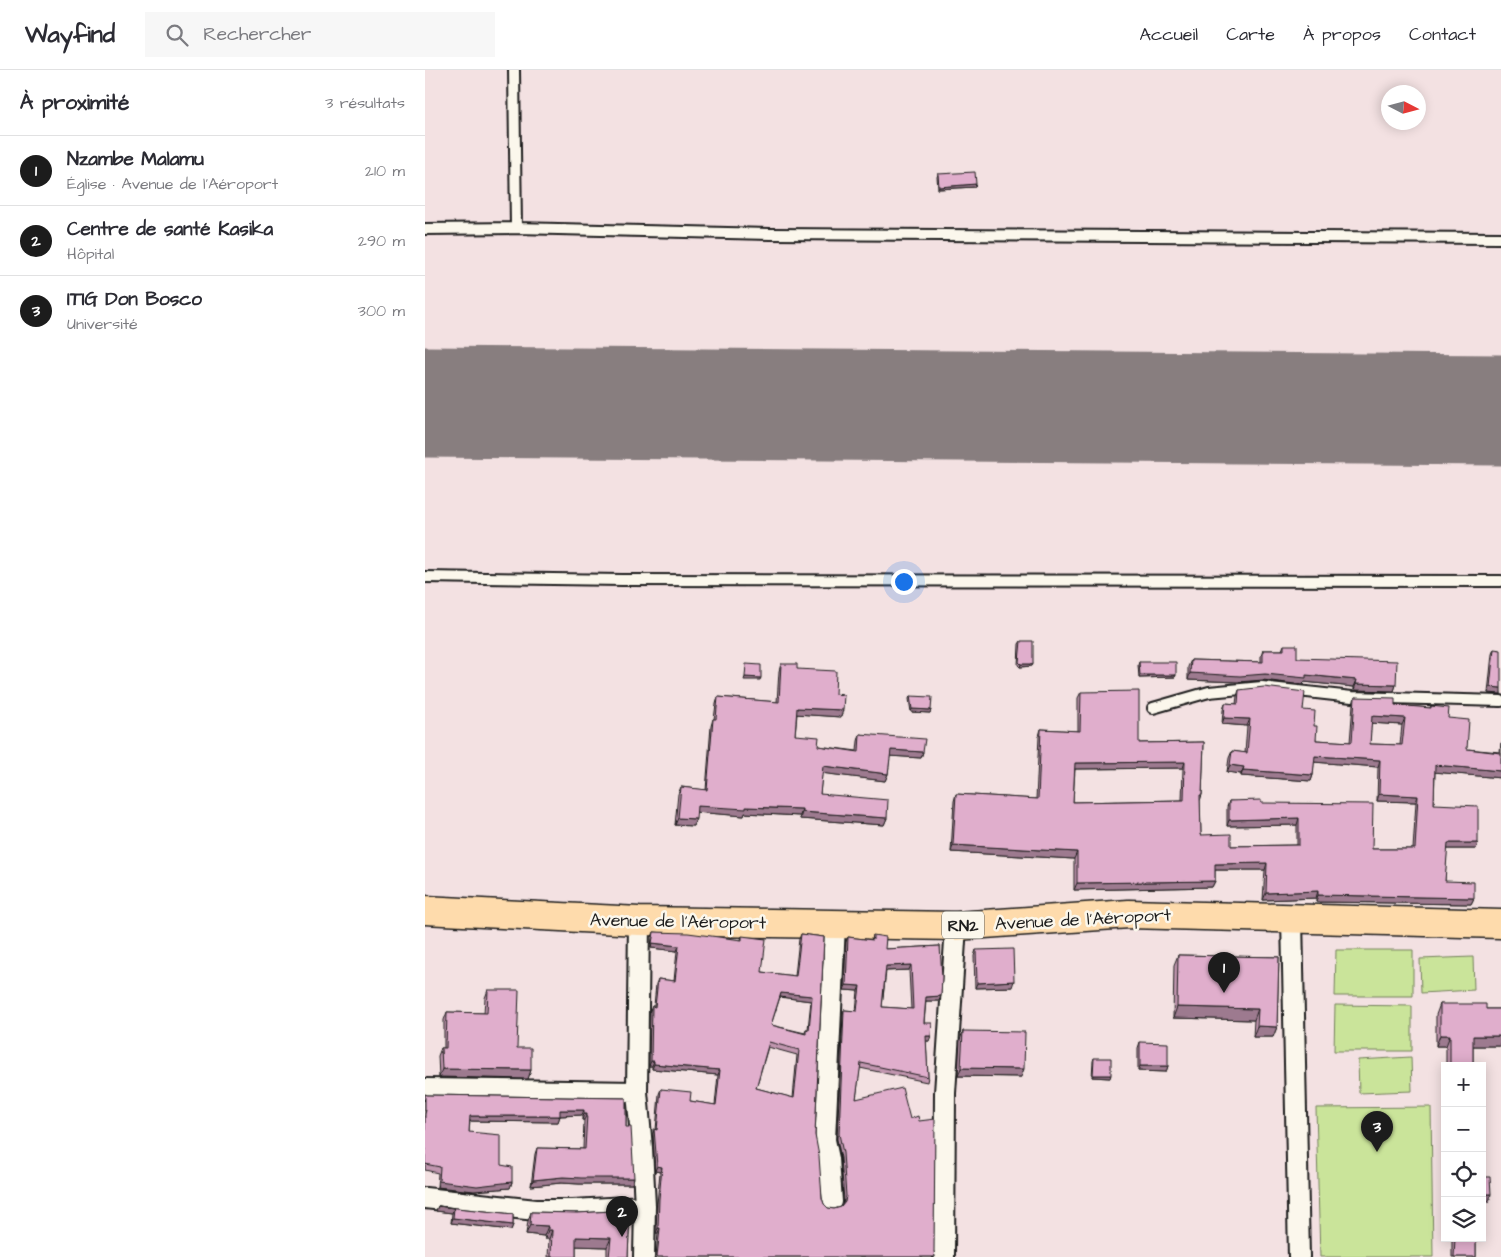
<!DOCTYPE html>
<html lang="fr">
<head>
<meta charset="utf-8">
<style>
  :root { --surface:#fff; --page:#f7f7f7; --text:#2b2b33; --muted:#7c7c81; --line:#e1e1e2; --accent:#1c1c1c }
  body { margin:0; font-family:"Architects Daughter",sans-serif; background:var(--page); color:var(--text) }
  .controls { position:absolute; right:15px; bottom:15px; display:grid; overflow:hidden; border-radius:0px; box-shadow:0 2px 12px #0003 }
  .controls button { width:45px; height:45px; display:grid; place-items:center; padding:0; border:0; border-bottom:1px solid var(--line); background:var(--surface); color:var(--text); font:25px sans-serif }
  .compass { position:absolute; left:956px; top:15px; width:45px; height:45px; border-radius:50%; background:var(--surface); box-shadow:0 2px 12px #0003; rotate:96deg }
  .you { position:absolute; left:478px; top:511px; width:18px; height:18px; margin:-12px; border:4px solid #fff; border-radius:50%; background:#1a73e8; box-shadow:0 0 0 8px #1a73e833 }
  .badge { display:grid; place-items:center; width:32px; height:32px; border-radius:50%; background:var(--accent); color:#fff; font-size:16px; font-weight:700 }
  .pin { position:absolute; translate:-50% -41px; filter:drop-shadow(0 1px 2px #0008) }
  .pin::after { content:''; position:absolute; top:26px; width:18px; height:15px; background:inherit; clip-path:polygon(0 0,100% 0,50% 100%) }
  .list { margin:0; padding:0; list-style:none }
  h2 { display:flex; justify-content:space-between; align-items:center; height:65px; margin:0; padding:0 20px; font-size:21px }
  h2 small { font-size:16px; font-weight:400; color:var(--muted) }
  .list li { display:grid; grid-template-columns:32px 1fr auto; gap:15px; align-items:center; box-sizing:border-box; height:70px; padding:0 20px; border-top:1px solid var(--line) }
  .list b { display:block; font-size:19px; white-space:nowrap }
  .list p { margin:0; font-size:16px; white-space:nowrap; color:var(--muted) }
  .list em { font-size:16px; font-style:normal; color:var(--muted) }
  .icon { flex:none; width:28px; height:28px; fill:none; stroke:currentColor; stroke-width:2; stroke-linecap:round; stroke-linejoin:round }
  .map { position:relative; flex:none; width:1076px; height:1187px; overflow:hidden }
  header { display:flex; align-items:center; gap:30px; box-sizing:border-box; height:70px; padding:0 25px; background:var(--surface); border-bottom:1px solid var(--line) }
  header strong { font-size:24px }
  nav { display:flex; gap:28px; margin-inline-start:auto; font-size:18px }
  .search { width:350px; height:45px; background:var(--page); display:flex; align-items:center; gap:12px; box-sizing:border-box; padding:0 18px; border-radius:0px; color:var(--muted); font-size:19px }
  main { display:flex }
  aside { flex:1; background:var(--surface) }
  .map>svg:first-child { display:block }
  .green { fill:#cae49a; stroke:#73805b }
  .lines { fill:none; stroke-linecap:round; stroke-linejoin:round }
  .runway { stroke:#887e7f; stroke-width:111 }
  .lane-casing { stroke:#1c1c1c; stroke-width:14 }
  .street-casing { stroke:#1c1c1c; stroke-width:24 }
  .highway-casing { stroke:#1c1c1c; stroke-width:31 }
  .lane { stroke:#fbf7ec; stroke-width:10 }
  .street { stroke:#fbf7ec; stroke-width:20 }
  .highway { stroke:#fedbac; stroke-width:28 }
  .wall { fill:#c196af; stroke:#1c1c1c; fill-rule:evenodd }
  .shaded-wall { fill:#9d7a8f; stroke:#1c1c1c }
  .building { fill:#e0aecc; stroke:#1c1c1c; fill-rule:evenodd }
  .labels { text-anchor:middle; stroke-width:5; stroke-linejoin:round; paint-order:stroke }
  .shield { fill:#fbf7ec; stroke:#5f5e5a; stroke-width:1 }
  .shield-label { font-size:16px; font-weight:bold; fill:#1c1c1c }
  .street-label { font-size:18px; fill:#1c1c1c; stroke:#fbf7ec }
</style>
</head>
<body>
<header>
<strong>Wayfind</strong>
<div class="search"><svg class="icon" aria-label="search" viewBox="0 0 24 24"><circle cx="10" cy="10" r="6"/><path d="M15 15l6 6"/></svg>Rechercher</div>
<nav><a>Accueil</a><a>Carte</a><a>À propos</a><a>Contact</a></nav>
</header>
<main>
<aside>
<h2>À proximité<small>3 résultats</small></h2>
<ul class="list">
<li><span class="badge">1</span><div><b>Nzambe Malamu</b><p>Église · Avenue de l'Aéroport</p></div><em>210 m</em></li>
<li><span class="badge">2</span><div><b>Centre de santé Kasika</b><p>Hôpital</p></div><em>290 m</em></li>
<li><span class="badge">3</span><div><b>ITIG Don Bosco</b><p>Université</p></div><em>300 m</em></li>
</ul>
</aside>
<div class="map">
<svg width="1076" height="1187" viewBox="0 0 1076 1187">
  <rect width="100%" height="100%" fill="#f3e1e2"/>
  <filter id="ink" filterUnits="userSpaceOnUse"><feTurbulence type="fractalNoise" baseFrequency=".02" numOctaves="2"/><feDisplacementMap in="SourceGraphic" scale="10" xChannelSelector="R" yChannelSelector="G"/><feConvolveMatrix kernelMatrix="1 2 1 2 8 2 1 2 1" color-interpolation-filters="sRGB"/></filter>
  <g filter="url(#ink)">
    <path class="green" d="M 911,880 L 988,880 L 988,926 L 910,926 Z
      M 1048,887 L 1049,920 L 996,923 L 995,889 Z
      M 910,935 L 987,936 L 987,981 L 909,981 Z
      M 986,987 L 987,1021 L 934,1023 L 933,990 Z
      M 1006,1037 L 1008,1187 L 895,1187 L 891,1038 Z"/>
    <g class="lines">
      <path class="runway" d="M 0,332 L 1076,340"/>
      <g class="lane-casing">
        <path id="lane" d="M 89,0 L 91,158
          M 0,159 L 91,158 L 346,164 L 1076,168
          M 0,507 L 197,510 L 1076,511
          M 728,638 L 784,622 L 837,617 L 927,627 L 1076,631"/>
      </g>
      <g class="street-casing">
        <path id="street" d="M 867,848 L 874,1187
          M 214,851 L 212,1022 L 217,1078 L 220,1136 L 219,1187
          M 0,1019 L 212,1022
          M 0,1128 L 111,1140 L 148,1140 L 220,1136
          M 407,1132 L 404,1089 L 400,1070 L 410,854
          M 519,1187 L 520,1023 L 531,856"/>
      </g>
      <g class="highway-casing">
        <path id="highway" d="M 0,840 L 214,851 L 531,856 L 704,844 L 1076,854"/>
      </g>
      <use href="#lane" class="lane"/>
      <use href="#street" class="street"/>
      <use href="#highway" class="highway"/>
    </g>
    <path class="wall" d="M 513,104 L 551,114 L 550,117 L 513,119 L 512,107 Z
      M 596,571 L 608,594 L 607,596 L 595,597 L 593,595 L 594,574 Z
      M 859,575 L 872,588 L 971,615 L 969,621 L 929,620 L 929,617 L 879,612 L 878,615 L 838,610 L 813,612 L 763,610 L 763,597 L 766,590 L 836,592 L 836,586 L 838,580 L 857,580 Z
      M 1069,579 L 1076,624 L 1063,623 L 1067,584 Z
      M 714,592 L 751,605 L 750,607 L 714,608 L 713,595 Z
      M 356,594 L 372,599 L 410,624 L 416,647 L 372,644 L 370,665 L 393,676 L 432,681 L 433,671 L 435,664 L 498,682 L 496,688 L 465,686 L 463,704 L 460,711 L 397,703 L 395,724 L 462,748 L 459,755 L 375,749 L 375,746 L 320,743 L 319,746 L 271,742 L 268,756 L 250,755 L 253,724 L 256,717 L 281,720 L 286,656 L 288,649 L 289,649 L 291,634 L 293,627 L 352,632 L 354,601 Z
      M 814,620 L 878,640 L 889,656 L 891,670 L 925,672 L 928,634 L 930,627 L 970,635 L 1005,638 L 1006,636 L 1023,648 L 1042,679 L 1075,682 L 1076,673 L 1076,708 L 1010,702 L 1009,734 L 1053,773 L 1051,779 L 1022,779 L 1020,811 L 1049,828 L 1046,834 L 891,832 L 891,828 L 838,830 L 840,800 L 790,800 L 790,811 L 787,817 L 649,820 L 649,789 L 526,782 L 529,731 L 531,724 L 611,729 L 614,666 L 616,659 L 653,661 L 653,628 L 656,622 L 714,673 L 779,672 L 777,725 L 775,731 L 776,765 L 806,776 L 872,775 L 872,755 L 802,756 L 802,737 L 804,731 L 836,733 L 947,779 L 988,779 L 991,732 L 952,731 L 953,697 L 889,692 L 888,705 L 886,711 L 816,706 L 816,704 L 802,702 L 804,688 L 807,681 L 820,683 L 822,656 L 797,654 L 798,640 L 800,633 L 811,634 L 812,626 ZM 946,653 L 977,655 L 975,675 L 945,674 ZM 758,698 L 757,730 L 648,732 L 650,699 Z
      M 485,626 L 506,640 L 505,643 L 486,642 L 484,629 Z
      M 229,862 L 316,870 L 317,866 L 337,902 L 370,906 L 374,869 L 376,864 L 399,867 L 390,1065 L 397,1128 L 399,1134 L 403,1138 L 409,1139 L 416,1137 L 419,1131 L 416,1088 L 412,1069 L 418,945 L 419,940 L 431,941 L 433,921 L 419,920 L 421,872 L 423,867 L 447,870 L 448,865 L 460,879 L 515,876 L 514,931 L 501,931 L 499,953 L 504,971 L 501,971 L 503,1007 L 502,1012 L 435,998 L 431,1029 L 509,1182 L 510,1187 L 231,1187 L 233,1163 L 231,1163 L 232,1134 L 235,1102 L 230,1101 L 228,1064 L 229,1059 L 231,1060 L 234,1024 L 236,1019 L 265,1031 L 290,1035 L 293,1005 L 227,999 L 227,996 L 224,996 L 225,941 L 227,936 L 229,936 L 231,914 L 233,909 L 249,911 L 252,881 L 226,878 L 227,867 ZM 484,900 L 486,939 L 457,937 L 461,901 ZM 355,927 L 386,931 L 383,959 L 381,959 L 380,963 L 346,955 ZM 343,977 L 372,985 L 368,1028 L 331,1018 Z
      M 551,880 L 587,917 L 550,918 L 549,886 Z
      M 753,885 L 854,887 L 852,957 L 848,967 L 828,967 L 829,950 L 748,948 L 749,895 Z
      M 63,920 L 92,978 L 106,1000 L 103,1009 L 14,1007 L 13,986 L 16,978 L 19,978 L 19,950 L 22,942 L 59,943 L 60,928 Z
      M 1015,934 L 1061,939 L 1076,939 L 1076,976 L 1048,976 L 1048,996 L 1021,996 L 1021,976 L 1011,976 L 1011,945 Z
      M 538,961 L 596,1007 L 533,1006 L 535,970 Z
      M 715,972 L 743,996 L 741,1002 L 713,1001 L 713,978 Z
      M 669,988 L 685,1008 L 667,1007 L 668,991 Z
      M 0,1024 L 2,1025 L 201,1028 L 201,1057 L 207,1114 L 154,1114 L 136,1113 L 106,1116 L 110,1084 L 112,1078 L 158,1079 L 159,1050 L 157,1050 L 157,1045 L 135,1046 L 133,1052 L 45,1051 L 44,1062 L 76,1095 L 87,1112 L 85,1118 L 49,1121 L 12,1117 L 13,1103 L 0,1100 Z
      M 13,1136 L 88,1144 L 88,1155 L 86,1160 L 26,1153 L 27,1143 L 11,1141 Z
      M 205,1140 L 203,1187 L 182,1187 L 182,1177 L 151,1176 L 151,1187 L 123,1187 L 124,1169 L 120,1169 L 119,1166 L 101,1164 L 103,1151 L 106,1142 L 152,1143 Z
      M 1027,1168 L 1051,1168 L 1051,1187 L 1027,1187 Z"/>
    <path class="shaded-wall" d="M 551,114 L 550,117 L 513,119 L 514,117 Z
      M 596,594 L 608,594 L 607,596 L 595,597 Z
      M 765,603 L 840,604 L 881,605 L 932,610 L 929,617 L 879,612 L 878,615 L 838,610 L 813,612 L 763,610 Z
      M 715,605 L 751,605 L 750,607 L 714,608 Z
      M 320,607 L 336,608 L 335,610 L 319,610 Z
      M 931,614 L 971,615 L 969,621 L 929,620 Z
      M 1065,617 L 1076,618 L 1076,624 L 1063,623 Z
      M 372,638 L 418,640 L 416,647 L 369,644 Z
      M 487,639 L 506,640 L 505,643 L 486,642 Z
      M 947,646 L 980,648 L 977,655 L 944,653 Z
      M 799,648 L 825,649 L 822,656 L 797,654 Z
      M 466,680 L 498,682 L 496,688 L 463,686 Z
      M 890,686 L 955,690 L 953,697 L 888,692 Z
      M 760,692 L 758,698 L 648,699 L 650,693 Z
      M 805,695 L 819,697 L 816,704 L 802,702 Z
      M 1010,695 L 1076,701 L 1076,708 L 1008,702 Z
      M 398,696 L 463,704 L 460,711 L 395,703 Z
      M 818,700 L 888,705 L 886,711 L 816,706 Z
      M 954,724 L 993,726 L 991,732 L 952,731 Z
      M 272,736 L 321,737 L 377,739 L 375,746 L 320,743 L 319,746 L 269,742 Z
      M 377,742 L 462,748 L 459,755 L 375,749 Z
      M 253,748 L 271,749 L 268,756 L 250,755 Z
      M 874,748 L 872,755 L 802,756 L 804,750 Z
      M 1023,773 L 1053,773 L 1051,779 L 1020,779 Z
      M 528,775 L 652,782 L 649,789 L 526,782 Z
      M 842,793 L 840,800 L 787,800 L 790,794 Z
      M 790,811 L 787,817 L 649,820 L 652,813 Z
      M 893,821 L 891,828 L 838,830 L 841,823 Z
      M 893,825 L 1049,828 L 1046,834 L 891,832 Z
      M 227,873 L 254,876 L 252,881 L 226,878 Z
      M 486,895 L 484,900 L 459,901 L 461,896 Z
      M 589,911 L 587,917 L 550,918 L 552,913 Z
      M 421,915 L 435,916 L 433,921 L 419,920 Z
      M 356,923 L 387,926 L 386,931 L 355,927 Z
      M 516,926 L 514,931 L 499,931 L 501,927 Z
      M 752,937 L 833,939 L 829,950 L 748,948 Z
      M 832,956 L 852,957 L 848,967 L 828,967 Z
      M 1015,965 L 1025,965 L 1021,976 L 1011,976 Z
      M 501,966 L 506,966 L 504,971 L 499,971 Z
      M 1048,966 L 1076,966 L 1076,976 L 1044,976 Z
      M 226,991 L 229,991 L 227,996 L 224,996 Z
      M 229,994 L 295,1000 L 293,1005 L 227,999 Z
      M 715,996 L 743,996 L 741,1002 L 713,1001 Z
      M 536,998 L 599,999 L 596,1007 L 533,1006 Z
      M 17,999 L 106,1000 L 103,1009 L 14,1007 Z
      M 668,1005 L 686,1005 L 685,1008 L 667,1007 Z
      M 135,1040 L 159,1040 L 157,1045 L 133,1046 Z
      M 159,1044 L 162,1044 L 159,1050 L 157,1050 Z
      M 45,1046 L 135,1046 L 133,1052 L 43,1051 Z
      M 232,1096 L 237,1097 L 235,1102 L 230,1101 Z
      M 138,1107 L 209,1108 L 207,1114 L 154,1114 L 136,1113 L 106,1116 L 108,1110 Z
      M 14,1111 L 87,1112 L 85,1118 L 49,1121 L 12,1117 Z
      M 1057,1124 L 1066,1124 L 1064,1132 L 1057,1132 Z
      M 13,1136 L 29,1138 L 27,1143 L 11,1141 Z
      M 28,1148 L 88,1155 L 86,1160 L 26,1153 Z
      M 105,1155 L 123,1156 L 119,1166 L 101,1164 Z
      M 233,1158 L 235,1158 L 233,1163 L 231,1163 Z
      M 123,1160 L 127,1160 L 124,1169 L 120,1169 Z
      M 151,1167 L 186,1168 L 182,1177 L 148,1176 Z"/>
    <path class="building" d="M 550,102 L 551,114 L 514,117 L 513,104 Z
      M 596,571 L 608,571 L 608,594 L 596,594 L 594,592 Z
      M 859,575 L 872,575 L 872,588 L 972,591 L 971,615 L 931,614 L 932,610 L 881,605 L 881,608 L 840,604 L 815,606 L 765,603 L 766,590 L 838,592 L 838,580 L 859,580 Z
      M 1069,579 L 1076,580 L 1076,618 L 1065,617 Z
      M 714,592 L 751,592 L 751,605 L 715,605 Z
      M 321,594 L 336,595 L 336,608 L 320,607 Z
      M 356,594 L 372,594 L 372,599 L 411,601 L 410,624 L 419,625 L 418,640 L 372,638 L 370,665 L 394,667 L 393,676 L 434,682 L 435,664 L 500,669 L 498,682 L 466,680 L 463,704 L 398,696 L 395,724 L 463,730 L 462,748 L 377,742 L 377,739 L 321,737 L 321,739 L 272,736 L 271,749 L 253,748 L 256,717 L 282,720 L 288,649 L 291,649 L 293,627 L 354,632 Z
      M 839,617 L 880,622 L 878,640 L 890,641 L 889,656 L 892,656 L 891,670 L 927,672 L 930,627 L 970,628 L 970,635 L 1006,638 L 1006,636 L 1024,638 L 1023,648 L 1044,650 L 1042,679 L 1076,683 L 1076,701 L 1010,695 L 1009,734 L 1053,736 L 1053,773 L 1023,773 L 1020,811 L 1049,812 L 1049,828 L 893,825 L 893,821 L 841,823 L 842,793 L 790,794 L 790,811 L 652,813 L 652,782 L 528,775 L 531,724 L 613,729 L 616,659 L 655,661 L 656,622 L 714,621 L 714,673 L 779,672 L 777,725 L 775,725 L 776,765 L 806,764 L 806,776 L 874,775 L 874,748 L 804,750 L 804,731 L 836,730 L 836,733 L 948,734 L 947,779 L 990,779 L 993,726 L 954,724 L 955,690 L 890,686 L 888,705 L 818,700 L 819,697 L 805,695 L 807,681 L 822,683 L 825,649 L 799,648 L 800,633 L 813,634 L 814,620 ZM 947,646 L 980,648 L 977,675 L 945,674 ZM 760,692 L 759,730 L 648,732 L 650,693 Z
      M 485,626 L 507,627 L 506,640 L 487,639 Z
      M 229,862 L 263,863 L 317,870 L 317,866 L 341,869 L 337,902 L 371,906 L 376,864 L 399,867 L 390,1065 L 394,1086 L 397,1128 L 399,1134 L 403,1138 L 409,1139 L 416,1137 L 420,1132 L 421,1126 L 418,1083 L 414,1064 L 419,940 L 432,941 L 435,916 L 421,915 L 423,867 L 448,870 L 448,865 L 461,867 L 460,879 L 515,876 L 517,907 L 516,926 L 501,927 L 499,951 L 499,953 L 507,953 L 506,966 L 501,966 L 503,1007 L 436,993 L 431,1029 L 477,1018 L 485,1049 L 493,1046 L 494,1051 L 510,1049 L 509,1182 L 510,1187 L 232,1187 L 235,1158 L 233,1158 L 234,1129 L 237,1097 L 232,1096 L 229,1059 L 232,1060 L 236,1019 L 266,1022 L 265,1031 L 291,1035 L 295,1000 L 229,994 L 229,991 L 226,991 L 227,936 L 230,937 L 233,909 L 250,911 L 254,876 L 227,873 ZM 486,895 L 488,939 L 457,937 L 461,896 ZM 356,923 L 387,926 L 384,960 L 381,959 L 381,964 L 346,955 ZM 344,972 L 374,980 L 369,1028 L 331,1018 Z
      M 588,879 L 589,911 L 552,913 L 551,880 Z
      M 753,885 L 854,887 L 852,957 L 832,956 L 833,939 L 752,937 Z
      M 63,920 L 94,920 L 92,978 L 106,978 L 106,1000 L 17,999 L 16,978 L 21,978 L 22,942 L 62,943 Z
      M 1015,934 L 1061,934 L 1061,939 L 1076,939 L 1076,966 L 1048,966 L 1048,996 L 1025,996 L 1025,965 L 1015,965 Z
      M 538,961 L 600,962 L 599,999 L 536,998 Z
      M 715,972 L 743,973 L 743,996 L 715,996 Z
      M 669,988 L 686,988 L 686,1005 L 668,1005 Z
      M 0,1024 L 2,1025 L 201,1028 L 201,1057 L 206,1057 L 209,1108 L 156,1108 L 138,1107 L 108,1110 L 112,1078 L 160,1079 L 162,1044 L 159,1044 L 159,1040 L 135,1040 L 135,1046 L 45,1046 L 44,1062 L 76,1065 L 76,1095 L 87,1097 L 87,1112 L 52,1116 L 14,1111 L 15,1097 L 0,1094 L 0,1044 L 1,1040 L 0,1040 Z
      M 1057,1107 L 1065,1107 L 1066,1124 L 1057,1124 Z
      M 13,1136 L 88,1144 L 88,1155 L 28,1148 L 29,1138 Z
      M 205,1140 L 203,1187 L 184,1187 L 186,1168 L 151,1167 L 151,1187 L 126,1187 L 127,1160 L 123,1160 L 123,1156 L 105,1155 L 106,1142 L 152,1143 Z
      M 1030,1168 L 1051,1168 L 1051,1187 L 1029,1187 Z"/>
  </g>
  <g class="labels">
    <rect class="shield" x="517" y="841.5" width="42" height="27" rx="4"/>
    <g class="shield-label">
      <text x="538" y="861">RN2</text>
    </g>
    <g class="street-label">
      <text transform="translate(658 849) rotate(-3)" y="6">Avenue de l'Aéroport</text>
      <text transform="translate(253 851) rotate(1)" y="6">Avenue de l'Aéroport</text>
    </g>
  </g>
</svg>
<div class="controls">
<button>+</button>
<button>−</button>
<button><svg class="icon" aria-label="locate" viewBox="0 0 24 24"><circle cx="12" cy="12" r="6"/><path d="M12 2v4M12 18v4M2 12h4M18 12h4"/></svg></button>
<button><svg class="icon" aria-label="layers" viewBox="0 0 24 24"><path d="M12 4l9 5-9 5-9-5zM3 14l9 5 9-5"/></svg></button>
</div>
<svg class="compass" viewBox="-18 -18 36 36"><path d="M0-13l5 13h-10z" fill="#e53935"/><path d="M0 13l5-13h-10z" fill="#7c7c81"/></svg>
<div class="you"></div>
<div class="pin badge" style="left:799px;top:923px">1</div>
<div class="pin badge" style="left:197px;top:1167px">2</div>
<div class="pin badge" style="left:952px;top:1082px">3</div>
</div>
</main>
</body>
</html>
